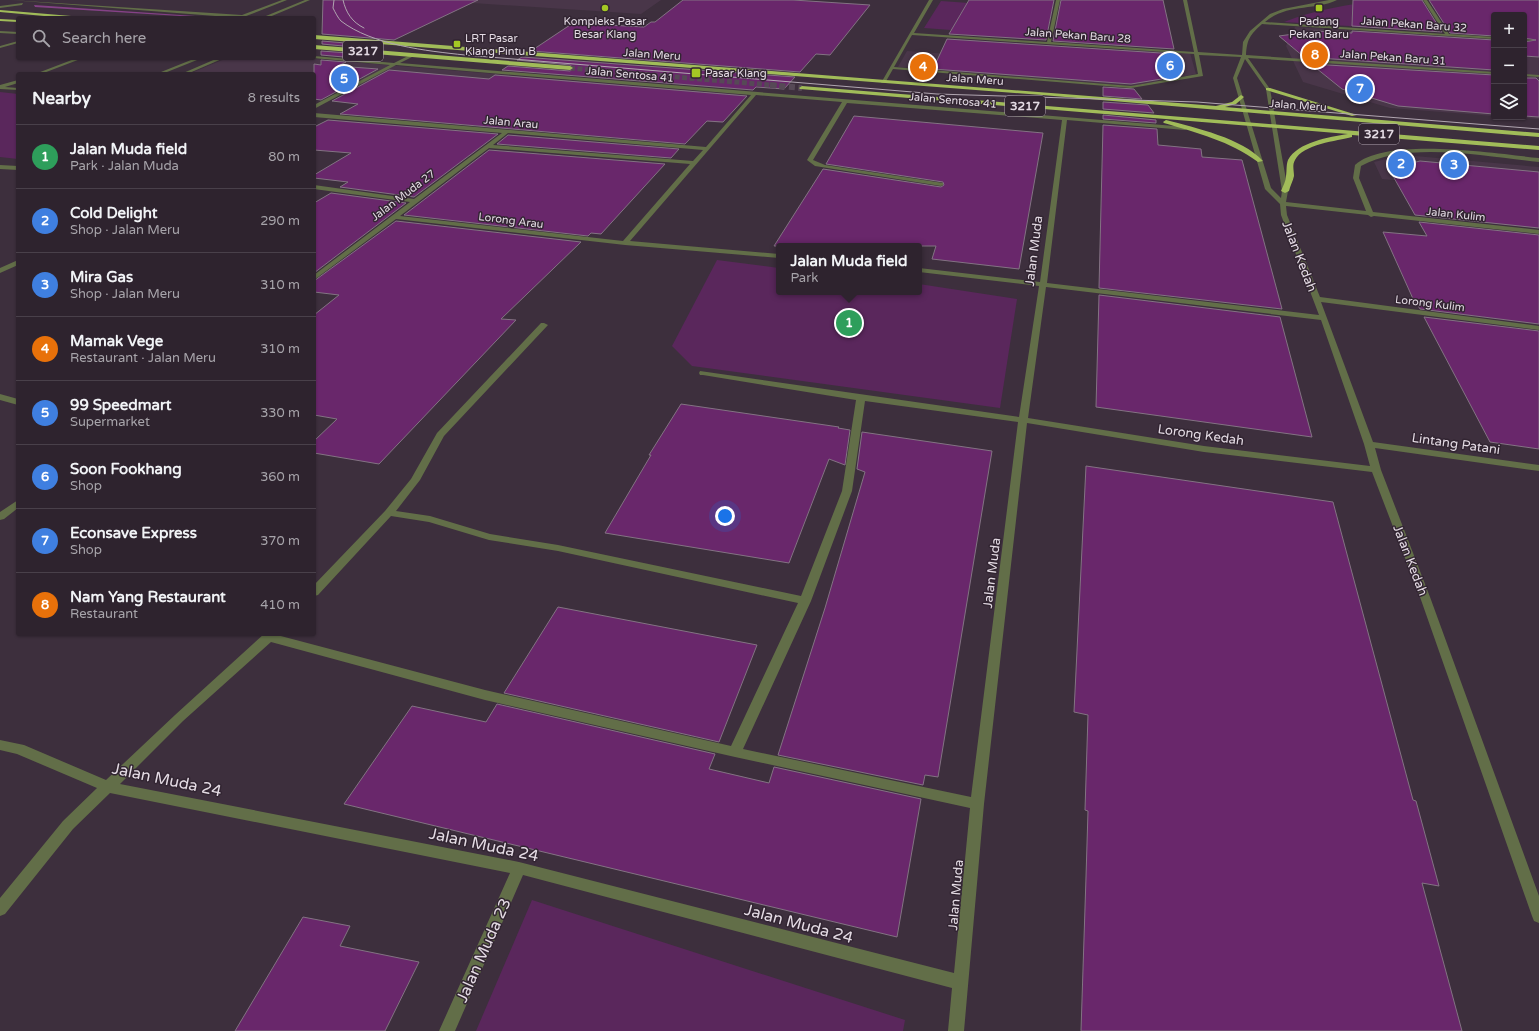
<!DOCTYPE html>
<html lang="en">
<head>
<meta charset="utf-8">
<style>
  :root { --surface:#2e232e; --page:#362b36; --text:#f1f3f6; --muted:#a7a4aa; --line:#49404a; --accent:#d6ab8b }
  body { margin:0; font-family:"Varela Round",sans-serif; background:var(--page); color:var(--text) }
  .controls { position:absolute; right:12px; top:12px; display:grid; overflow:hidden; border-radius:4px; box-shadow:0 1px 3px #0004 }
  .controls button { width:36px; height:36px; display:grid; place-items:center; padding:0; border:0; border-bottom:1px solid var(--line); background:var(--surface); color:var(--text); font:20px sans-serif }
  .you { position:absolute; left:725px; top:516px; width:14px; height:14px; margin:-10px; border:3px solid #fff; border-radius:50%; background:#1a73e8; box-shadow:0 0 0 6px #1a73e833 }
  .badge { display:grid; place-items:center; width:26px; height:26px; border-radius:50%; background:var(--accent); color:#fff; font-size:13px; font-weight:700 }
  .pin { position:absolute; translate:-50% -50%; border:2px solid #fff; box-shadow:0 1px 4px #0006 }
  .popup { position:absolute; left:776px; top:243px; width:146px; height:52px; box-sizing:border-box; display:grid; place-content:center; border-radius:4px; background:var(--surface); filter:drop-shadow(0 1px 3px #0005); font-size:13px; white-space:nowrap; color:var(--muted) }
  .popup b { font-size:15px; color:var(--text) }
  .popup::after { content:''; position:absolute; left:50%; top:100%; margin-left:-8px; border:8px solid transparent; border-top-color:var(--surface) }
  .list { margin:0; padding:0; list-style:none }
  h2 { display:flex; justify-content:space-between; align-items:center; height:52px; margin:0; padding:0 16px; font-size:17px }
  h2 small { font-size:13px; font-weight:400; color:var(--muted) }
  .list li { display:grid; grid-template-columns:26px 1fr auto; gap:12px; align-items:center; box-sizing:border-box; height:64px; padding:0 16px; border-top:1px solid var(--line) }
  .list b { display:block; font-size:15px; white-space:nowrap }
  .list p { margin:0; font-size:13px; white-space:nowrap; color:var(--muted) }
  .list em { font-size:13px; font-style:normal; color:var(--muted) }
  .icon { flex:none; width:22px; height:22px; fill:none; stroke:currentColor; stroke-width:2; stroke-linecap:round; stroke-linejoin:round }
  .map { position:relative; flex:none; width:1539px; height:1031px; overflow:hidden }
  .search { position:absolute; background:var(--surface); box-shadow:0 1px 3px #0004; left:16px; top:16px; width:300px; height:44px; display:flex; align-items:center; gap:10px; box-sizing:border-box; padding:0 14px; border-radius:4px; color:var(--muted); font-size:15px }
  .panel { position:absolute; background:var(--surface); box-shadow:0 1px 3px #0004; left:16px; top:72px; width:300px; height:564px; border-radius:4px }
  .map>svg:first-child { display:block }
  .built { fill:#493649 }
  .green { fill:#5a275c }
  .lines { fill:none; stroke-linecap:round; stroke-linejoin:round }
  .stream { fill:#854287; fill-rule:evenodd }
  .building { fill:#69276b; stroke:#837383 }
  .highway-tunnel-far1 { stroke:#564956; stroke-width:5; stroke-dasharray:5 2.5; stroke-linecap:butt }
  .highway-tunnel { stroke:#564956; stroke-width:6; stroke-dasharray:6 3.5; stroke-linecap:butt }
  .minor { fill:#626e48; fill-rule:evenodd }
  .highway { fill:#a1bc59; fill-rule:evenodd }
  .tram { stroke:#b1a6b1; stroke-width:1 }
  .poi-dot { fill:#a4c824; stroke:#322532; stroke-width:1.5 }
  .labels { text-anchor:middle; stroke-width:3; stroke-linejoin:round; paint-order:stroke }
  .far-poi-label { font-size:11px; fill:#e4dbe4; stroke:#322532 }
  .far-street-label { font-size:11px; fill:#e4dbe4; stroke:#322532 }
  .shield { fill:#322532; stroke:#afa4af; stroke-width:1 }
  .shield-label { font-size:12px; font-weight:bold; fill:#e4dbe4 }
  .street-label { font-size:13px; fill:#e4dbe4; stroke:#322532 }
  .near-street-label { font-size:16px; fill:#e4dbe4; stroke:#322532 }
</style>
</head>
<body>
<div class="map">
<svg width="1539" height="1031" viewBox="0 0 1539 1031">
  <rect width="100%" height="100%" fill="#3d2f3d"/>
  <path class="built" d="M 427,0 L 661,0 L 641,14 Z
    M 1295,27 L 1494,39 L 1494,116 L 1390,108 L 1303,82 L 1286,46 Z
    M 1524,41 L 1539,42 L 1539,119 L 1509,117 L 1524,117 Z
    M 1124,49 L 1190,53 L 1196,74 L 1132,86 L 898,67 L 907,51 L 1113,66 L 1127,62 Z
    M 227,58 L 302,58 L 746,95 L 722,123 L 314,85 L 314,74 L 191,73 Z
    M 1403,155 L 1539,167 L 1539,193 L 1382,179 L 1374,162 Z"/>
  <path class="green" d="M 1383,0 L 1414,0 L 1429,31 L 1284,22 C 1314,10 1351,4 1383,0 Z
    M 941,1 L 1039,8 L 1031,36 L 924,28 Z
    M 0,92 L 18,94 L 18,159 L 0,157 Z
    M 717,260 L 779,268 L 779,292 L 919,292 L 919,284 L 1017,299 L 1000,408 L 692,366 L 672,346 Z
    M 532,900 L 905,1020 L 903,1031 L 476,1031 Z"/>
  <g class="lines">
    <path class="stream" d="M 34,5 L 210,17 L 212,18 L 35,7 Z"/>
  </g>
  <path class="building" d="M 323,0 L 478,0 L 394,40 L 322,34 Z
    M 683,0 L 793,0 L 870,5 L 830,55 L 816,54 L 800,72 L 531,51 L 573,23 L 644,27 L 651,22 L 655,22 Z
    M 969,0 L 1054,0 L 1046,40 L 949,34 Z
    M 1061,0 L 1163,0 L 1174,49 L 1053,41 Z
    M 1353,0 L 1422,0 L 1442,32 L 1352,26 Z
    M 1429,0 L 1539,0 L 1539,57 L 1524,56 L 1524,42 L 1536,40 L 1524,38 L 1524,15 L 1494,15 L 1494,36 L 1450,33 Z
    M 1316,31 L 1352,33 L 1352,31 L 1494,40 L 1494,70 L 1304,57 L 1279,36 Z
    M 947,39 L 1176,54 L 1180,76 L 1131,84 L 933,69 Z
    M 322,41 L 381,46 L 375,49 L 322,44 Z
    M 321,51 L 363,54 L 355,58 L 321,55 Z
    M 522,57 L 795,77 L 784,89 L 756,87 L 753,90 L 502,70 L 508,66 L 570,71 L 574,68 L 570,65 L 517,60 Z
    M 321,60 L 346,62 L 338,66 L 378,69 L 321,100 L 314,99 L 314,64 L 321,65 Z
    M 1311,64 L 1494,75 L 1494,114 L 1398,106 L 1342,89 Z
    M 389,70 L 489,79 L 495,75 L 747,96 L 723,122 L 707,121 L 685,144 L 340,114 L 358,104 L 332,101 Z
    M 1524,78 L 1536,78 L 1539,81 L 1539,117 L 1524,116 Z
    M 1103,87 L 1134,89 L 1142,99 L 1103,96 Z
    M 1103,102 L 1148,105 L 1154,113 L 1103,109 Z
    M 1103,115 L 1156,120 L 1156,123 L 1103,119 Z
    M 854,116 L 1043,133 L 1019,269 L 932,259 L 936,246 L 774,246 L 823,169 L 941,187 L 944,185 L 943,182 L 826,164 Z
    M 328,120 L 498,134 L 414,197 L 340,187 L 348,182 L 314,178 L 314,175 L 351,153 L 314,150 L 314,127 Z
    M 1103,125 L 1157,129 L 1158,145 L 1201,149 L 1202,157 L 1242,160 L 1282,309 L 1099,288 Z
    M 508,135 L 679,149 L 671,158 L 497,144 Z
    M 489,150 L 665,164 L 601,234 L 591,233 L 588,236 L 404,215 Z
    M 1420,161 L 1539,172 L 1539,228 L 1415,215 L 1389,169 Z
    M 331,193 L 406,203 L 314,273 L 314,203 Z
    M 396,221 L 581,242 L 501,319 L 516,320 L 379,464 L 314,453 L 314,441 L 337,419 L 314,415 L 314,315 L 339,295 L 314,292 L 314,281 Z
    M 1419,222 L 1539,235 L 1539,324 L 1420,309 L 1416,302 L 1414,301 L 1383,232 L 1427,236 Z
    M 1099,295 L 1280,317 L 1312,437 L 1096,407 Z
    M 1424,317 L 1539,331 L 1539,449 L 1490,442 Z
    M 681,404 L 839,427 L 838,428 L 850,430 L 845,465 L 829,459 L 789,563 L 605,533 L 651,455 L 649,455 Z
    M 862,432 L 992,451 L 938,777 L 925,775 L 923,785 L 778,755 L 825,608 L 865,472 L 857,469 Z
    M 1086,466 L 1333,502 L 1413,800 L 1416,801 L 1439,886 L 1422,883 L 1462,1031 L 1081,1031 L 1086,877 L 1088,811 L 1085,810 L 1088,715 L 1074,712 Z
    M 558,607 L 757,645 L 719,742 L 504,693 Z
    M 497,704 L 715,754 L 709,769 L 769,783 L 774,767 L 921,799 L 897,937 L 344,804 L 412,706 L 486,722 Z
    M 303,917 L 350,926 L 340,946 L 419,962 L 385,1031 L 235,1031 Z"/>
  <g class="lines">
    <path class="highway-tunnel-far1" d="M 570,68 L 782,86"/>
    <path class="highway-tunnel" d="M 770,85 L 802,88"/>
    <path class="minor" d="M 10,0 L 242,15 L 282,0 L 287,0 L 241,18 Z
      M 305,0 L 310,0 L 267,18 L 261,18 Z
      M 929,0 L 933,0 L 914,33 L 1047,42 L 1056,0 L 1060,0 L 1051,42 L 1194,52 L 1183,0 L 1187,0 L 1198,52 L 1242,55 L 1243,42 L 1250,31 L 1270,14 L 1283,9 L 1329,0 L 1337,0 C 1314,11 1288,3 1265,22 L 1445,34 L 1423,0 L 1427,0 L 1449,34 L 1494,37 L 1494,39 L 1262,24 C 1250,35 1247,39 1246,55 L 1494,72 L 1494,74 L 1248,58 L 1270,89 L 1288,191 L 1286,202 L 1366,211 L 1353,178 L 1355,165 C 1387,136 1497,154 1539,158 L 1539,162 C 1489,157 1406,140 1361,166 L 1359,178 L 1373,212 L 1539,230 L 1539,234 L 1374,216 L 1371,217 L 1368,215 L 1286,206 L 1287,215 L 1320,297 L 1539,326 L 1539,330 L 1321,302 L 1373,442 L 1539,465 L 1539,471 L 1375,448 L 1381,470 L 1430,597 L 1539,896 L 1539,923 L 1534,921 L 1532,916 L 1420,597 L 1372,472 L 1204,452 L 1027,423 L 984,804 L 964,1031 L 948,1031 L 952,988 L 523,875 L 455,1031 L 439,1031 L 510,873 L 110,793 L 73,829 L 5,914 L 0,916 L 0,898 L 63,821 L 97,788 L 17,754 L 0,750 L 0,740 L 24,745 L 106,780 L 175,715 L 264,634 L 278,634 L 277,635 L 485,690 L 731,746 L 798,603 L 558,551 L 489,540 L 429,522 L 391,516 L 318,595 L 314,596 L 314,585 L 385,511 L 411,479 L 437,433 L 541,323 L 544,323 L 548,325 L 444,436 L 420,480 L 396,511 L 430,516 L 490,534 L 558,545 L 801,596 L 842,491 L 856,400 L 703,375 L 700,375 L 699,373 L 700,371 L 1019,417 L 1039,286 L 919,272 L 919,268 L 1040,282 L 1062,120 L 847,103 L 813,160 L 825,165 L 943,183 L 943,185 L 941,186 L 815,166 L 807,160 L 842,102 L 756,95 L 630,241 L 779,254 L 779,258 L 625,245 L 396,219 L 314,280 L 314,275 L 410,202 L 314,189 L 314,185 L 414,199 L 502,133 L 314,117 L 314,113 L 706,147 L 751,95 L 396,65 L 314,109 L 314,105 L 390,65 L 313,58 L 314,56 L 394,63 L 412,54 L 414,56 L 400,63 L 1187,127 L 1188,128 L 1185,130 L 1067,120 L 1047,283 L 1319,315 L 1281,215 L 1280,204 L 1265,189 L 1233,78 L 1241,57 L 1199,55 L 1203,76 L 1131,88 L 893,69 L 885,83 L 881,83 ZM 912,35 L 1194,54 L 1198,74 L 1131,86 L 894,67 ZM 1245,59 L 1266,89 L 1282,191 L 1281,198 L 1271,188 L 1237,78 ZM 508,133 L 703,150 L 693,161 L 493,145 ZM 489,148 L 690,164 L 623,241 L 400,216 ZM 1046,287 L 1321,320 L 1364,444 L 1370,466 L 1204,446 L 1028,418 ZM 865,401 L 1018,422 L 971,797 L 743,749 L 811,601 L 852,491 ZM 271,642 L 485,700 L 735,757 L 970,808 L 954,973 L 519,862 L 120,784 L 183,721 Z
      M 23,3 L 22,5 L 0,8 L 0,6 Z
      M 0,31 L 18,32 L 18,34 L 0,33 Z
      M 1524,39 L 1534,40 L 1524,41 Z
      M 18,41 L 18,43 L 0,48 L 0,46 Z
      M 77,58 L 83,58 L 41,74 L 35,74 Z
      M 196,58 L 202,58 L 162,74 L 156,74 Z
      M 218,58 L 224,58 L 187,74 L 181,74 Z
      M 1524,74 L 1539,75 L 1539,77 L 1524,76 Z
      M 18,80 L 18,83 L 5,87 L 18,88 L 18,90 L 0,89 L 0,85 Z
      M 0,165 L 18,166 L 18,170 L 0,169 Z
      M 18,260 L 18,265 L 0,273 L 0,268 Z
      M 0,394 L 18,399 L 18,405 L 0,400 Z
      M 18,500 L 18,508 L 4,519 L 0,520 L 0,512 Z"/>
    <path class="highway" d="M 0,10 L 83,17 L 85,18 L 66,18 L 0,12 Z
      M 0,19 L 18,20 L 18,22 L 0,21 Z
      M 314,35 L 1216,106 L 1232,102 L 1241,95 L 1244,97 L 1236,104 L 1225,107 L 1539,133 L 1539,137 L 1042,95 L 314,39 Z
      M 314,45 L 570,66 L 573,68 L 570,70 L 314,49 Z
      M 802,86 L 1539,146 L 1539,150 L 1352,135 L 1352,137 C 1337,141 1303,144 1295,160 C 1292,165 1294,171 1294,176 C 1293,181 1290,186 1289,191 L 1285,193 L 1281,191 C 1283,186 1286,181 1286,176 C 1287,171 1286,165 1288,160 C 1298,142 1329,137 1348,134 L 800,89 L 799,88 Z
      M 1266,88 L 1270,88 L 1357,115 L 1352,116 L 1266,90 Z
      M 1166,120 C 1196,128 1242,138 1263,161 L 1258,162 C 1230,141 1197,133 1164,123 L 1163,122 Z"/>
    <path class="tram" d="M 334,0 L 333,8 C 335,12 338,18 341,21 C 372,45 427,51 465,55 L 937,94 L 1197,102 L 1539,129
      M 343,0 C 346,13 352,22 364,28"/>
  </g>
  <g class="poi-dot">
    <circle cx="605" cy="8" r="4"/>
    <rect x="1315" y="4" width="8" height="8" rx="2"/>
    <rect x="453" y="40" width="8" height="8" rx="2"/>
    <rect x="691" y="68" width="10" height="10" rx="2"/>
  </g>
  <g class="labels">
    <g class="far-poi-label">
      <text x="605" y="25">Kompleks Pasar<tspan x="605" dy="13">Besar Klang</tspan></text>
      <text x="1319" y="25">Padang<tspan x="1319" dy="13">Pekan Baru</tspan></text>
      <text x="465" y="42" text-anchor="start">LRT Pasar<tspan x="465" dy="13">Klang Pintu B</tspan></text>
      <text x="705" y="77" text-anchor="start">Pasar Klang</text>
    </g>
    <g class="far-street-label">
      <text transform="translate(1414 24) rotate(4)" y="4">Jalan Pekan Baru 32</text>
      <text transform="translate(1078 35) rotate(4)" y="4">Jalan Pekan Baru 28</text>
      <text transform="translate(652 54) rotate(4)" y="4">Jalan Meru</text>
      <text transform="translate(1393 57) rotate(4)" y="4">Jalan Pekan Baru 31</text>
      <text transform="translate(630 74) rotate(5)" y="4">Jalan Sentosa 41</text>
      <text transform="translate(975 79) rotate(4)" y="4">Jalan Meru</text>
      <text transform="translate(953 100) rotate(5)" y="4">Jalan Sentosa 41</text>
      <text transform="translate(1298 105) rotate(4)" y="4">Jalan Meru</text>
      <text transform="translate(511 122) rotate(5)" y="4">Jalan Arau</text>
      <text transform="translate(403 195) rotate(-37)" y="4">Jalan Muda 27</text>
      <text transform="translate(1456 214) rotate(6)" y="4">Jalan Kulim</text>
      <text transform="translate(511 220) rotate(7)" y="4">Lorong Arau</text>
      <text transform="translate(1430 303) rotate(7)" y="4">Lorong Kulim</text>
    </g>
    <g class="shield">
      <rect x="343" y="41" width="40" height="20" rx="3"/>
      <rect x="1005" y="96" width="40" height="20" rx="3"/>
      <rect x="1359" y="124" width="40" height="20" rx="3"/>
    </g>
    <g class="shield-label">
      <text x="363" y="55">3217</text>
      <text x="1025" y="110">3217</text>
      <text x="1379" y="138">3217</text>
    </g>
    <g class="street-label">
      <text transform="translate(1033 251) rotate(-83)" y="5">Jalan Muda</text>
      <text transform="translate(1300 256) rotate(69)" y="5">Jalan Kedah</text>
      <text transform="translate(1201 434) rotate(8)" y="5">Lorong Kedah</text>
      <text transform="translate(1456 443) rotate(8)" y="5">Lintang Patani</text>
      <text transform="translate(1411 560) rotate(69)" y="5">Jalan Kedah</text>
      <text transform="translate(991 573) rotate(-83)" y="5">Jalan Muda</text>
      <text transform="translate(955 895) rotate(-85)" y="5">Jalan Muda</text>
    </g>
    <g class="near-street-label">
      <text transform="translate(167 779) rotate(12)" y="6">Jalan Muda 24</text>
      <text transform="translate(484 844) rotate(12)" y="6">Jalan Muda 24</text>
      <text transform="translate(799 923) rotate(15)" y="6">Jalan Muda 24</text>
      <text transform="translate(483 950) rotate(-66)" y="6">Jalan Muda 23</text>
    </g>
  </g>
</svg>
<div class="controls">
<button>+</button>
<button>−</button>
<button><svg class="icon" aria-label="layers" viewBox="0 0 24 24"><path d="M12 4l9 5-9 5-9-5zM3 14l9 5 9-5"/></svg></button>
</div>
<div class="you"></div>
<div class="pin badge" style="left:849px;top:323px;background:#2e9e5b">1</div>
<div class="popup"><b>Jalan Muda field</b>Park</div>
<div class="pin badge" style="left:1401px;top:164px;background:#3f7fe0">2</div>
<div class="pin badge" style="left:1454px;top:165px;background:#3f7fe0">3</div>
<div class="pin badge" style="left:923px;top:67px;background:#e8710a">4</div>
<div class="pin badge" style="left:344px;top:79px;background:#3f7fe0">5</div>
<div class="pin badge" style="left:1170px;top:66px;background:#3f7fe0">6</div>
<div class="pin badge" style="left:1360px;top:89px;background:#3f7fe0">7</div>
<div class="pin badge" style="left:1315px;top:55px;background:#e8710a">8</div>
<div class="search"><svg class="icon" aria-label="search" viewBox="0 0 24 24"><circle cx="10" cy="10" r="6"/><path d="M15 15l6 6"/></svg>Search here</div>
<section class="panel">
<h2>Nearby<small>8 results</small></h2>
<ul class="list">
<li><span class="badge" style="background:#2e9e5b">1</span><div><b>Jalan Muda field</b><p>Park · Jalan Muda</p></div><em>80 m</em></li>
<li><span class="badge" style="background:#3f7fe0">2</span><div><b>Cold Delight</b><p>Shop · Jalan Meru</p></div><em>290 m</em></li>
<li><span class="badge" style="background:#3f7fe0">3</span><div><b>Mira Gas</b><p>Shop · Jalan Meru</p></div><em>310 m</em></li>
<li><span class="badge" style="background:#e8710a">4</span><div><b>Mamak Vege</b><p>Restaurant · Jalan Meru</p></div><em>310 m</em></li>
<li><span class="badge" style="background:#3f7fe0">5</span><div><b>99 Speedmart</b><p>Supermarket</p></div><em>330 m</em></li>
<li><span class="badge" style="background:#3f7fe0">6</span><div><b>Soon Fookhang</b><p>Shop</p></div><em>360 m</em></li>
<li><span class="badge" style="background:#3f7fe0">7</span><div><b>Econsave Express</b><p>Shop</p></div><em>370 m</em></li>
<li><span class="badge" style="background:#e8710a">8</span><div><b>Nam Yang Restaurant</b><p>Restaurant</p></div><em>410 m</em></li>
</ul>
</section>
</div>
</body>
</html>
